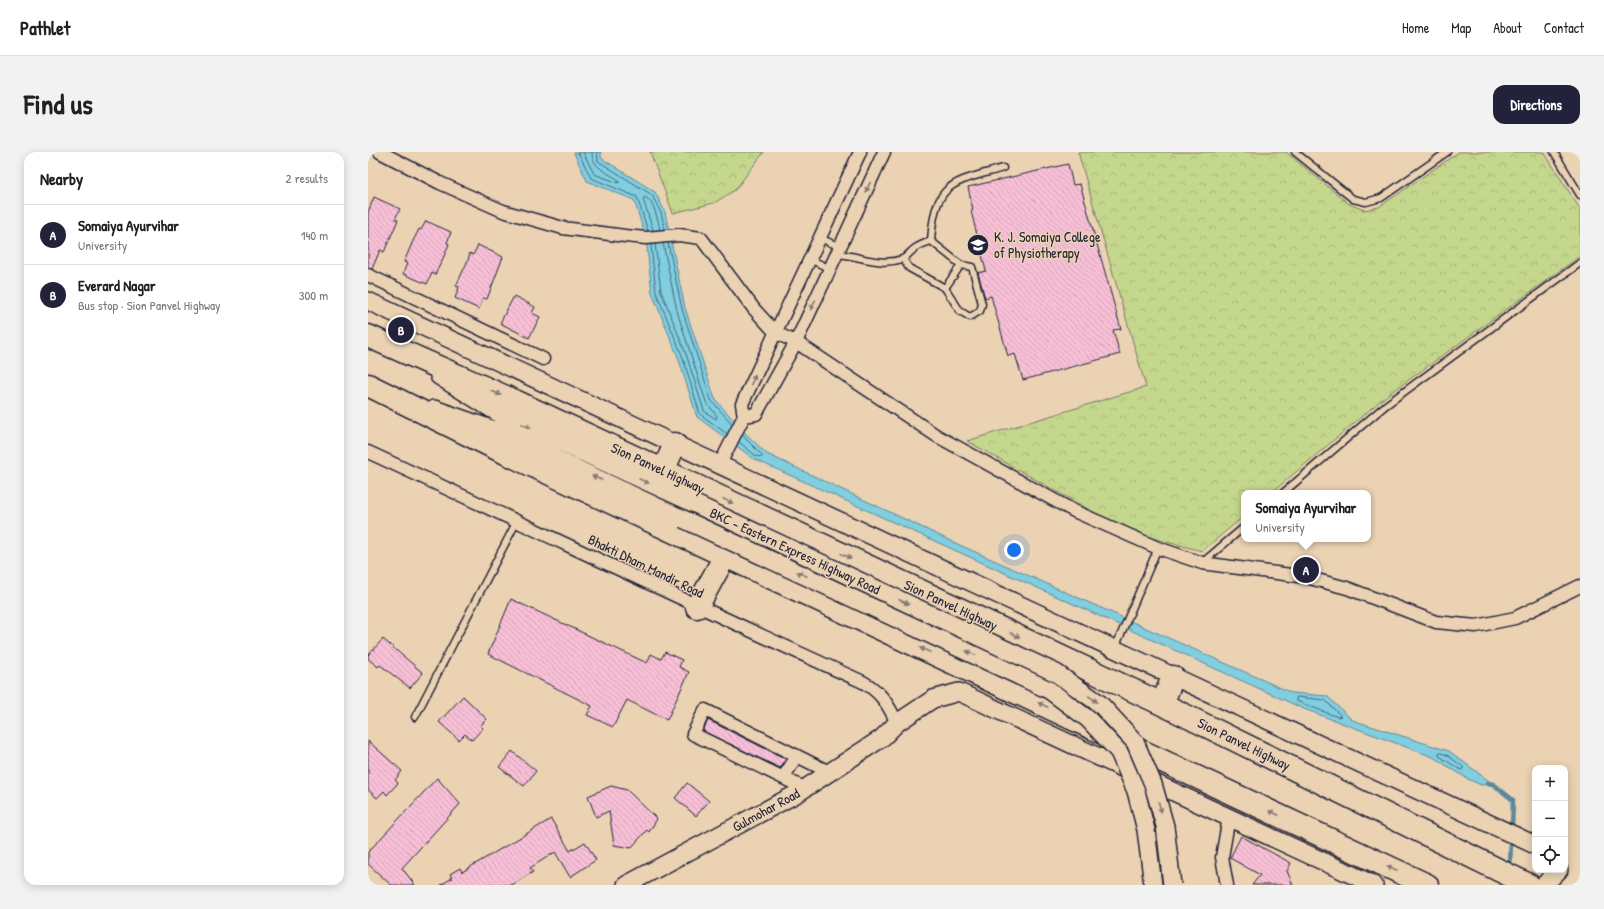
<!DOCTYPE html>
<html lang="en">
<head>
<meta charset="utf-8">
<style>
  :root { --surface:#fff; --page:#f2f2f2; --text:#202124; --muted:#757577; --line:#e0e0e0; --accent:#22223b }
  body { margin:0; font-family:"Patrick Hand",sans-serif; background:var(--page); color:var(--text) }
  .controls { position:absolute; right:12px; bottom:12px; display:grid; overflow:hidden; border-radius:8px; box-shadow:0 2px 10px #0003 }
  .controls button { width:36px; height:36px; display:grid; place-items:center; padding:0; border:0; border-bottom:1px solid var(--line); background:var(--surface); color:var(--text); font:20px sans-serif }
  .you { position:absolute; left:646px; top:398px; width:14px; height:14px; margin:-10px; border:3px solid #fff; border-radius:50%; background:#1a73e8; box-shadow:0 0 0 6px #1a73e833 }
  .badge { display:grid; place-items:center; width:26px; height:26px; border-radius:50%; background:var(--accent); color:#fff; font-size:13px; font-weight:700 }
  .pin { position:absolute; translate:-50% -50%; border:2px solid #fff; box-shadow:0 1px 4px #0006 }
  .popup { position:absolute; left:873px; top:338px; width:130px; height:52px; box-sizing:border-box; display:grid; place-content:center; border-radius:8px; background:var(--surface); filter:drop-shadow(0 1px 3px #0005); font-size:13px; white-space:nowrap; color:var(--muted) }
  .popup b { font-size:15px; color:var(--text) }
  .popup::after { content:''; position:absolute; left:50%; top:100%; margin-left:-8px; border:8px solid transparent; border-top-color:var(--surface) }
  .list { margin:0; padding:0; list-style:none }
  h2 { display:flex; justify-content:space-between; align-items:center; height:52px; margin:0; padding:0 16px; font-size:17px }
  h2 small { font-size:13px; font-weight:400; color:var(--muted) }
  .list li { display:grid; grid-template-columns:26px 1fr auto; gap:12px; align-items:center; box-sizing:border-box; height:60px; padding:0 16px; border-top:1px solid var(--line) }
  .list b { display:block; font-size:15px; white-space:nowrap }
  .list p { margin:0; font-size:13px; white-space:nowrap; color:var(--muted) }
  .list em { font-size:13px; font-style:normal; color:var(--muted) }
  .icon { flex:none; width:22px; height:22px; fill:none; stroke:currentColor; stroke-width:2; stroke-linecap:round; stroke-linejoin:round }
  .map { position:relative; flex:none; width:1212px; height:733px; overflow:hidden; border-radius:12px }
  header { display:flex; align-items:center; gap:24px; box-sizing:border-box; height:56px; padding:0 20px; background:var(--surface); border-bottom:1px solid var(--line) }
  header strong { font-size:19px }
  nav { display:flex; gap:22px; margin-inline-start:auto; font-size:14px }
  .intro { display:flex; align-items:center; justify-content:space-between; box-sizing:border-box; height:96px; padding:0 24px }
  h1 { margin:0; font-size:28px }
  .button { padding:10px 18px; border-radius:12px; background:var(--accent); color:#fff; font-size:14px; font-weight:700 }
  main { display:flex; gap:24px; padding:0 24px }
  aside { flex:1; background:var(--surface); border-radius:12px; box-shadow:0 2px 10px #0003 }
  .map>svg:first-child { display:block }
  .forest { fill:url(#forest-crowns); stroke:#737c64 }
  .water { fill:#80cedf; stroke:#5a899d }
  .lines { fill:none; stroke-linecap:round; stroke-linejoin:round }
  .shore { stroke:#48677d; stroke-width:1 }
  .stream { stroke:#5a899d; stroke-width:4.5 }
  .building { fill:url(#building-back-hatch); stroke:#22223b }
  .lane-casing { stroke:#22223b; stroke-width:9 }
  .street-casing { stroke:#22223b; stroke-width:15 }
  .secondary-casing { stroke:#22223b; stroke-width:20 }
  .highway-casing { stroke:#22223b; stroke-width:25 }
  .lane { stroke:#ead2b2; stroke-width:6 }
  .street { stroke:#ead2b2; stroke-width:12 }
  .secondary { stroke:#ead2b2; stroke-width:17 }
  .highway { stroke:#ead2b2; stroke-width:22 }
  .secondary-bridge-casing { stroke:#22223b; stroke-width:20; stroke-linecap:butt }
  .secondary-bridge { stroke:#ead2b2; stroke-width:17 }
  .oneway { fill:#867a76 }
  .labels { text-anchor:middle; stroke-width:3; stroke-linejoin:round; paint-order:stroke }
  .poi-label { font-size:14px; fill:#22223b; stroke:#ead2b2; text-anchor:start }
  .street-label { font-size:14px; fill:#22223b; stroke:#ead2b2 }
</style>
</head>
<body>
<header>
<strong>Pathlet</strong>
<nav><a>Home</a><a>Map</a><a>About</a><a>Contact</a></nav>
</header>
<div class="intro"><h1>Find us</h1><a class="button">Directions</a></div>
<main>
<aside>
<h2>Nearby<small>2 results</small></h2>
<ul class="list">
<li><span class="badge">A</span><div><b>Somaiya Ayurvihar</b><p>University</p></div><em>140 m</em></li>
<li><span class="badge">B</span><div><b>Everard Nagar</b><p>Bus stop · Sion Panvel Highway</p></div><em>300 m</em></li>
</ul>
</aside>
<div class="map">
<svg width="1212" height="733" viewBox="0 0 1212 733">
  <defs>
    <pattern id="forest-crowns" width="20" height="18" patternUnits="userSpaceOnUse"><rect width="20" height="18" fill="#c4d78c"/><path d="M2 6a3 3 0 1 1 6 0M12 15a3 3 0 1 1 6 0" fill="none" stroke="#a8b87a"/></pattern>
    <pattern id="building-back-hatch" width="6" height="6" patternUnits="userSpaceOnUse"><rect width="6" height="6" fill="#f7bfd6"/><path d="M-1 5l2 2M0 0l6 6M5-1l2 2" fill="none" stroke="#d3a4b9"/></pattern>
  </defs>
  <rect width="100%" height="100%" fill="#ead2b2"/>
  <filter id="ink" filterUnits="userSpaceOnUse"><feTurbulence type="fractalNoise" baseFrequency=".025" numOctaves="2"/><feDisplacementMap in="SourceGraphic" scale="8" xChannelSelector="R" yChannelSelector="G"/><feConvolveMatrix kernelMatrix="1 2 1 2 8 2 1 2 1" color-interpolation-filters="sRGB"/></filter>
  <g filter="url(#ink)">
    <path class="forest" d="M 282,0 L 396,0 L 367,38 L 346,51 L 305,61 Z
      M 710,0 L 918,0 L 981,52 L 996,58 L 1011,55 L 1091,0 L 1176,0 L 1212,57 L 1212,104 L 1017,245 L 903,341 L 876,341 L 876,364 L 834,399 L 761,380 L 599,289 L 778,235 Z"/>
    <path class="water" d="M 233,0 L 233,6 L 287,40 L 297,60 L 317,156 L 347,247 L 374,278 L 399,302 L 585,390 L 924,541 L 959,544 L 984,568 L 1081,599 L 1125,632 L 1113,633 L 1100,627 L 1065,605 L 936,557 L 386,307 L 329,265 L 310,205 L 284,141 L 278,86 L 266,48 L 219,29 L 206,1 Z"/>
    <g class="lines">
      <path class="shore" d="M 210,0 L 223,26 L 269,45 L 280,79
        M 215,0 L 226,22 L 251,31 L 251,28 C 240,21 223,15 224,0
        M 229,0 L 230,9 L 284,43 L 293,61 L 297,77
        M 285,78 L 275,47 L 277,45 C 286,49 290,68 292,78
        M 300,91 L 314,157 L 343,248 L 364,272
        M 287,92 L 293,139 L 318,202 L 336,259 L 348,267 L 349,264 L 338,250 L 309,159 L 295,91
        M 283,93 L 288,140 L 314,203 L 332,262 L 359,282
        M 371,290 L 388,304 L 394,305 L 394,303 L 374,283
        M 929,545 L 957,548 L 973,564 L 970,565 L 928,549 Z
        M 1073,601 L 1079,603 L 1095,615 L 1095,617 L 1093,618 L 1071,604 L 1071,602 Z"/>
      <path class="stream" d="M 1120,631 L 1125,632 L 1145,648 L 1144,677
        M 1142,717 L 1143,687"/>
    </g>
    <path class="building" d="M 700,12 L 705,33 L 712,32 L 753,177 L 745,178 L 752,202 L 655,228 L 647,202 L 640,204 L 623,144 L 617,146 L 610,121 L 618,119 L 603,59 L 605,58 L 600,35 Z
      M 6,45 L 32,57 L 27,67 L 30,68 L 16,100 L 12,98 L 4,117 L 0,116 L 0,60 Z
      M 58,69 L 83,80 L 79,91 L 81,92 L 77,102 L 67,123 L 64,121 L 59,132 L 35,122 L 39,111 L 36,110 L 45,89 L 51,77 L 53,78 Z
      M 110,93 L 135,105 L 119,147 L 115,146 L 111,157 L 87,146 L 91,135 L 88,134 L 100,108 L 102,101 L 105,103 Z
      M 146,144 L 167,155 L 164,161 L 172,165 L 161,186 L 132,171 Z
      M 143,447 L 279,511 L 283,502 L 293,507 L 297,500 L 314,508 L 311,515 L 321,520 L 299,568 L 259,548 L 245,575 L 219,563 L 224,554 L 120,502 Z
      M 15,487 L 55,521 L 42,536 L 12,513 L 10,515 L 0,507 L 0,503 Z
      M 95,544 L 119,567 L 112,574 L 115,576 L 104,588 L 97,582 L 91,588 L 71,570 Z
      M 340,568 L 418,607 L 412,616 L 335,579 Z
      M 0,589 L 34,619 L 27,628 L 30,631 L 19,643 L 16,639 L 9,646 L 0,638 Z
      M 144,599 L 168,619 L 156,634 L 131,615 Z
      M 69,626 L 92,652 L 34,716 L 47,733 L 23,733 L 0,712 L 0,700 Z
      M 319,631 L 341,649 L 328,664 L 307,646 Z
      M 243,634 L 259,638 L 289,667 L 281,680 L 279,678 L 263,696 L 246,693 L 241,659 L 228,665 L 220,644 Z
      M 183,667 L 202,699 L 217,690 L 228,708 L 202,725 L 187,700 L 162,716 L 165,720 L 144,733 L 73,733 L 84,726 L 82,722 L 92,716 L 94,720 Z
      M 873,684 L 923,711 L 919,719 L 925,733 L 884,733 L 892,723 L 862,706 Z"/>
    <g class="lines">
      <g class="lane-casing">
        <path id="lane" d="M 927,0 L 985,47 L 998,50 L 1013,46 L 1079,0
          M 1186,0 L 1212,43
          M 452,86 L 472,95
          M 563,89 C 567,29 584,31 635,16
          M 468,102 C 490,103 512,115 534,107 C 538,106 542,100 546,97 C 551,93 557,91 563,89 L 593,113 L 604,115 L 614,152 L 612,159 L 602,165 L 592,159 L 577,136
          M 442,107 L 462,117
          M 535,107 L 541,116 L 577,136 L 593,113
          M 915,341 L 1018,253 L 1212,111
          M 835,410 L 876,375
          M 747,496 L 790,396
          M 47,565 L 149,369"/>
      </g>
      <g class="street-casing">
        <path id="street" d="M 12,0 L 72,31 L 135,59 L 195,76 L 257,84 L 278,86 L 311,83 L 333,86 L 386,157 L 408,181 L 428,190 L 569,284 L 706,359 L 790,396 L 834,411 L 938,425 L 979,436 L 1068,470 L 1108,474 L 1147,466 L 1212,434
          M 0,123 L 175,207
          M 376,264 L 388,262 L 428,190 L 516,0
          M 0,300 C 165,376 329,455 495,530 C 513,540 520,552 529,571
          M 351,314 L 376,264 L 374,252 L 492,0
          M 415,626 L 429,604
          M 436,636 L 325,582 L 337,558 L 461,620
          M 859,733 L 854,705 L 861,665"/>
      </g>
      <g class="secondary-casing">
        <path id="secondary" d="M 0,149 L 1167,693
          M 71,224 L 135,264 L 323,350
          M 66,257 L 129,279 L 315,367
          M 258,733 L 430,641 L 514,586 L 529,571 L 565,547 L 591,540 L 1006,733
          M 1176,733 L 1191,718"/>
      </g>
      <g class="highway-casing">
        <path id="highway" d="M 0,184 L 149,250 L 794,552 L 1161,733
          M 0,233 L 127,296 L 1059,733
          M 295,319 L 307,292
          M 329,455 L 357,404
          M 794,552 L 805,525"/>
      </g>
      <use href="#lane" class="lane"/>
      <use href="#street" class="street"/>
      <use href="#secondary" class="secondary"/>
      <use href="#highway" class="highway"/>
      <g class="secondary-bridge-casing">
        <path id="secondary-bridge" d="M 323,350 L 688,521 L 732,552 L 767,590 L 785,632 L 797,674 L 804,733
          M 315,367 L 681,538 L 720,567 L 751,600 L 768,639 L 778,678 L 785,733"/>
      </g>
      <use href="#secondary-bridge" class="secondary-bridge"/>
    </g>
    <defs><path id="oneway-solid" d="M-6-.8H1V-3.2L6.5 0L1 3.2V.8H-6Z"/></defs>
    <g class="oneway">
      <use href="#oneway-solid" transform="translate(500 35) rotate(115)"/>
      <use href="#oneway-solid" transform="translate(445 153) rotate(115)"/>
      <use href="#oneway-solid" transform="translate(385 228) rotate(-65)"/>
      <use href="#oneway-solid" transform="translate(128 241) rotate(24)"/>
      <use href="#oneway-solid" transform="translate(158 274) rotate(25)"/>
      <use href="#oneway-solid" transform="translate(229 326) rotate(-155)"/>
      <use href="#oneway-solid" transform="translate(276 329) rotate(25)"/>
      <use href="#oneway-solid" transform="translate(360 349) rotate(25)"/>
      <use href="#oneway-solid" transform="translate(478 404) rotate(25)"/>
      <use href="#oneway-solid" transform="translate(434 422) rotate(-155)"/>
      <use href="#oneway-solid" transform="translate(536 450) rotate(25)"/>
      <use href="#oneway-solid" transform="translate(647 483) rotate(25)"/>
      <use href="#oneway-solid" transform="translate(557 498) rotate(-155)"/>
      <use href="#oneway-solid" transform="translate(603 501) rotate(-155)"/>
      <use href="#oneway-solid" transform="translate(725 547) rotate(35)"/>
      <use href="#oneway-solid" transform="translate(675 553) rotate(-155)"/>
      <use href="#oneway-solid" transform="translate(792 655) rotate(74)"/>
      <use href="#oneway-solid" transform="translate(906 661) rotate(-155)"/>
      <use href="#oneway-solid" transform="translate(1024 716) rotate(-155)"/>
    </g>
  </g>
  <defs>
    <g id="university-disc" transform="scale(1.15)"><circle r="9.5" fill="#22223b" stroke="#ead2b2"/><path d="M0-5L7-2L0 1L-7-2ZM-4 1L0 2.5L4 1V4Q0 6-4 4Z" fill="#fff"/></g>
  </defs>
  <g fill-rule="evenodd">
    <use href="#university-disc" x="610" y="93"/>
  </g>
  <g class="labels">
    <g class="poi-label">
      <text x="626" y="90">K. J. Somaiya College<tspan x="626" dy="16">of Physiotherapy</tspan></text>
    </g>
    <g class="street-label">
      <text transform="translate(290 316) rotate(25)" y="5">Sion Panvel Highway</text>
      <text transform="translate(427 399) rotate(25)" y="5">BKC - Eastern Express Highway Road</text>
      <text transform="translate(278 414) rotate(26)" y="5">Bhakti Dham Mandir Road</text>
      <text transform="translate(583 453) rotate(25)" y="5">Sion Panvel Highway</text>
      <text transform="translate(876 592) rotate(26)" y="5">Sion Panvel Highway</text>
      <text transform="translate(398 658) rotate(-29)" y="5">Gulmohar Road</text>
    </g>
  </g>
</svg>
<div class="controls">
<button>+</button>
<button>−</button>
<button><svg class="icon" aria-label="locate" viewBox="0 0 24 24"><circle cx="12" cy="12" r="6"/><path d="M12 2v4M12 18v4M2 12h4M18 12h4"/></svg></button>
</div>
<div class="you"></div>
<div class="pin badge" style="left:938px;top:418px">A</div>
<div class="popup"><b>Somaiya Ayurvihar</b>University</div>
<div class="pin badge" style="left:33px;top:178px">B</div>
</div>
</main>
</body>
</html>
